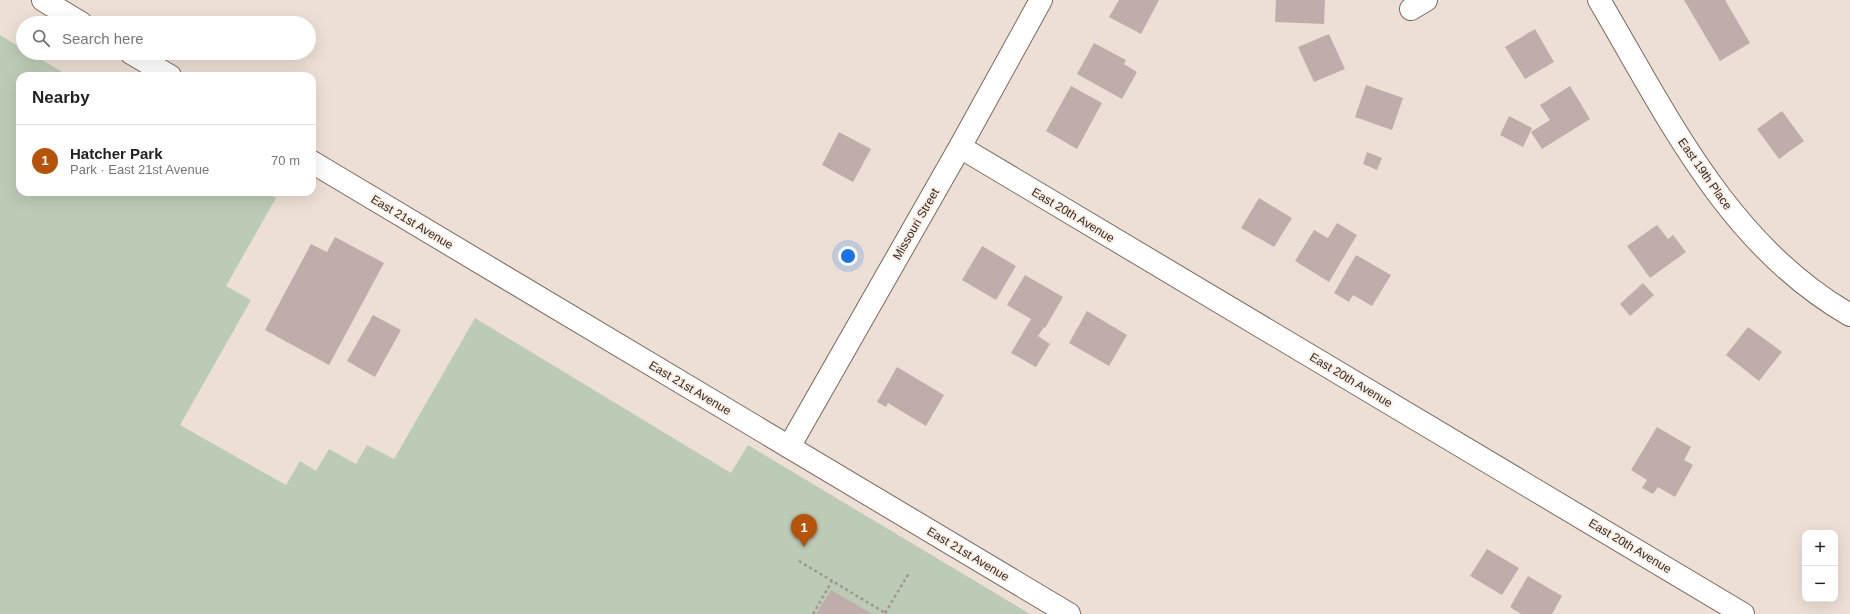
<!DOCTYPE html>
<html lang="en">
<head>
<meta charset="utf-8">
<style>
  :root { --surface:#fff; --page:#f2f2f2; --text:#222; --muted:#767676; --line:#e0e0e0; --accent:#b45309 }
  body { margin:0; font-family:Arial,sans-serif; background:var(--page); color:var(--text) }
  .controls { position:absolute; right:12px; bottom:12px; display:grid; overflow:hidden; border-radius:8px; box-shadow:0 4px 16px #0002 }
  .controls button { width:36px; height:36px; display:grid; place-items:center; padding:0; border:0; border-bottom:1px solid var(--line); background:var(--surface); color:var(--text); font:20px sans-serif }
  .you { position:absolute; left:848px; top:256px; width:14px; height:14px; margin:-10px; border:3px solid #fff; border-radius:50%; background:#1a73e8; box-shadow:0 0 0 6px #1a73e833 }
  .badge { display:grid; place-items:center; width:26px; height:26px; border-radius:50%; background:var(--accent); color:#fff; font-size:13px; font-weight:700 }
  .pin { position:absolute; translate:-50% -33px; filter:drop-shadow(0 1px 2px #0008) }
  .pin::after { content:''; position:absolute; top:21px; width:14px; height:12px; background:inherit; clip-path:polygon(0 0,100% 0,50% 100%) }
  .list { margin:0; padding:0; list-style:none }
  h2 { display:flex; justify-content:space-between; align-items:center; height:52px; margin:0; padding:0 16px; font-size:17px }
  h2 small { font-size:13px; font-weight:400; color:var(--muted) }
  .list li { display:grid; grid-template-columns:26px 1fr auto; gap:12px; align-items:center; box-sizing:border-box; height:72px; padding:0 16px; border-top:1px solid var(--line) }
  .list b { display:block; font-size:15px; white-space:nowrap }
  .list p { margin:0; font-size:13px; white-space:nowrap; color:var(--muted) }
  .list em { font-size:13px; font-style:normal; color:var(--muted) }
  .icon { flex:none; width:22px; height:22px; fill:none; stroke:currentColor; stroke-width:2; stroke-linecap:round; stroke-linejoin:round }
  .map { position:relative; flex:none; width:1850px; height:614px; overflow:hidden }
  .search { position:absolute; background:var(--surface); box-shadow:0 4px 16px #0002; left:16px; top:16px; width:300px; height:44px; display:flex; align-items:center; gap:10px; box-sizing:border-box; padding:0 14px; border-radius:22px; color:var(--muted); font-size:15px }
  .panel { position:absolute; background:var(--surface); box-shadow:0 4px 16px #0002; left:16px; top:72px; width:300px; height:124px; border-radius:12px }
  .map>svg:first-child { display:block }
  .green { fill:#bccbb6 }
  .building { fill:#bfadab }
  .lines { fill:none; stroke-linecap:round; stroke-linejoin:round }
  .minor-casing { stroke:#766a61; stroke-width:24 }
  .path { stroke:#a29790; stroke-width:2.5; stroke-dasharray:3 3; stroke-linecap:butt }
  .minor { stroke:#fff; stroke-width:22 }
  .labels { text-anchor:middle; stroke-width:3.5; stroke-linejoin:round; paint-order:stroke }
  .street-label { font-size:12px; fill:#2e2925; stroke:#fbede2 }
</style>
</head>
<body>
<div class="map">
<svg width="1850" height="614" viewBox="0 0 1850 614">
  <rect width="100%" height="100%" fill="#eddfd5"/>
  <path class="green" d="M 0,35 L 23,49 L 23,53 L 30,53 L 69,76 L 20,76 L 20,192 L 266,192 L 276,198 L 226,286 L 251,300 L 180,425 L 286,485 L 300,461 L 316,471 L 329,449 L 356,464 L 367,445 L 394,459 L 475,318 L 731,473 L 748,445 L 1030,614 L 0,614 Z"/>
  <path class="building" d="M 1119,0 L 1159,0 L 1141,34 L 1109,17 Z
    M 1276,0 L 1325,0 L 1324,24 L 1275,22 Z
    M 1684,0 L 1725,0 L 1750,43 L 1720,61 Z
    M 1535,29 L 1554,62 L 1525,79 L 1505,47 Z
    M 1329,34 L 1345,69 L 1314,82 L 1298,47 Z
    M 1094,43 L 1126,60 L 1124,64 L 1137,72 L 1122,99 L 1077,74 Z
    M 1366,85 L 1403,98 L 1392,130 L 1355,117 Z
    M 1071,86 L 1102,103 L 1077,149 L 1046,131 Z
    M 1570,86 L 1590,119 L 1542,149 L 1531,132 L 1550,120 L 1540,105 Z
    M 1782,111 L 1804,141 L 1779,159 L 1757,129 Z
    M 1509,116 L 1532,128 L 1523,147 L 1500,135 Z
    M 839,132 L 871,149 L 853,182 L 822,165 Z
    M 1367,152 L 1382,158 L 1377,170 L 1363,164 Z
    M 1259,198 L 1292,218 L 1274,247 L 1241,228 Z
    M 1337,223 L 1357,235 L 1329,282 L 1295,261 L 1314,230 L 1328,238 Z
    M 1657,225 L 1668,239 L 1673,235 L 1686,252 L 1650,278 L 1627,246 Z
    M 335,237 L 384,263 L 329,365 L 265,330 L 311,244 L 327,252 Z
    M 982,246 L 1016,266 L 996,300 L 962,280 Z
    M 1356,255 L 1391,275 L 1372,306 L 1353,295 L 1349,302 L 1334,293 Z
    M 1025,275 L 1063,297 L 1045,328 L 1044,327 L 1038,336 L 1050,344 L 1036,367 L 1011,353 L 1031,319 L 1007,305 Z
    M 1643,283 L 1654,295 L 1630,316 L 1620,304 Z
    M 1087,311 L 1127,335 L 1109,366 L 1069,343 Z
    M 373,315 L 401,330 L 375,377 L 347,361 Z
    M 1748,327 L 1782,352 L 1759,381 L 1726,355 Z
    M 897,367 L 944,395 L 926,426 L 888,403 L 886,407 L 877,402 Z
    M 1657,427 L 1691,447 L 1684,460 L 1693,465 L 1675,497 L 1658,487 L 1653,494 L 1642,488 L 1647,480 L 1631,470 Z
    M 1487,549 L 1519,568 L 1502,595 L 1470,576 Z
    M 1528,576 L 1562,596 L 1552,614 L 1521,614 L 1510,607 Z
    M 831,590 L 872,614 L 816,614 Z"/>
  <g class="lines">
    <g class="minor-casing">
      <path id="minor" d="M 43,0 L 81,23
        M 1599,0 C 1668,117 1728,245 1850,315
        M 1411,9 L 1426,0
        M 131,53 L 170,76
        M 960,147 L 1743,614
        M 312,162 L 1069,614
        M 789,447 L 960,147 L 1041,0"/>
    </g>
    <path class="path" d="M 799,561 L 887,614
      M 885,613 L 909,573
      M 813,614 L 832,581"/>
    <use href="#minor" class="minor"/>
  </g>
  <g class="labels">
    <g class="street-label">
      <text transform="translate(1705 174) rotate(55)" y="4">East 19th Place</text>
      <text transform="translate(1073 215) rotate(31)" y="4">East 20th Avenue</text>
      <text transform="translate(412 222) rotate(31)" y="4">East 21st Avenue</text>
      <text transform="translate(916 224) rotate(-60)" y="4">Missouri Street</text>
      <text transform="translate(1351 380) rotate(31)" y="4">East 20th Avenue</text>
      <text transform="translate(690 388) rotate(31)" y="4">East 21st Avenue</text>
      <text transform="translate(1630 546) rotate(31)" y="4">East 20th Avenue</text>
      <text transform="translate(968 554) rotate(31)" y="4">East 21st Avenue</text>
    </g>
  </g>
</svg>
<div class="controls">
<button>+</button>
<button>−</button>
</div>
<div class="you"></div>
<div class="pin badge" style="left:804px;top:547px">1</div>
<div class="search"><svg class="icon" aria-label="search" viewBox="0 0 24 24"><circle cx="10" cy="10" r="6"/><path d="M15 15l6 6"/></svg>Search here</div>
<section class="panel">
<h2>Nearby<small></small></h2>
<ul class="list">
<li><span class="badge">1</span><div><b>Hatcher Park</b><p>Park · East 21st Avenue</p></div><em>70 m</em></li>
</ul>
</section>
</div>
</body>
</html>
